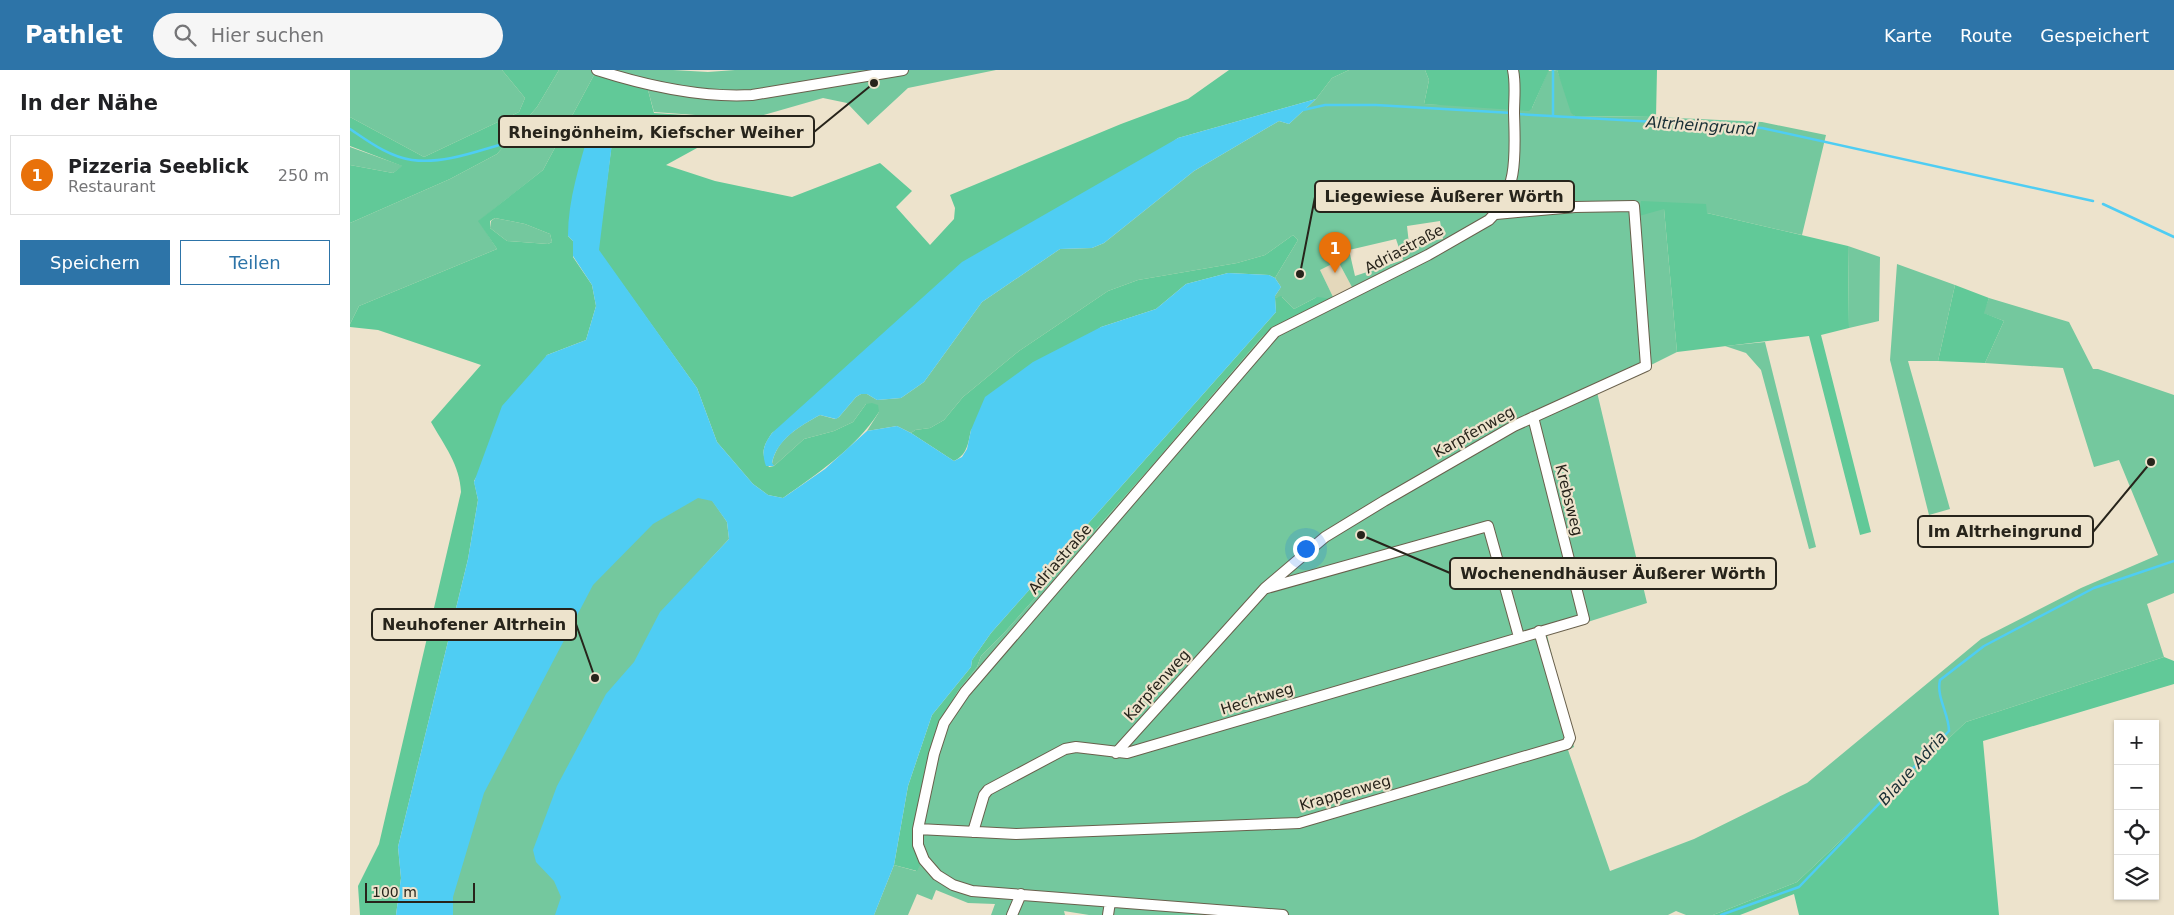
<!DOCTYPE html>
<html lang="de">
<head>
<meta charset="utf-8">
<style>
  :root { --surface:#fff; --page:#f6f6f6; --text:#202124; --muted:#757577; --line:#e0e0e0; --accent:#2d74a8 }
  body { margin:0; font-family:"DejaVu Sans",sans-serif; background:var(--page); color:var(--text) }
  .controls { position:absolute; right:15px; bottom:15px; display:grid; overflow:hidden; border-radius:0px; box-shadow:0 1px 4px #0004 }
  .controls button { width:45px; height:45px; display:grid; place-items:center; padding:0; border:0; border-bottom:1px solid var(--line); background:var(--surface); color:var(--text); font:25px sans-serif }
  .scale { position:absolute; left:15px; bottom:12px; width:110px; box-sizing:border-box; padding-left:5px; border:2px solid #27241b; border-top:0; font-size:14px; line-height:18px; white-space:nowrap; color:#27241b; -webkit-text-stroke:4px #ede3cc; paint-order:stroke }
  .you { position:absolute; left:955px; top:478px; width:18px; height:18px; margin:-12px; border:4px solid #fff; border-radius:50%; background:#1a73e8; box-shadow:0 0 0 8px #1a73e833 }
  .badge { display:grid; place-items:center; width:32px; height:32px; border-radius:50%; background:var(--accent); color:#fff; font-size:16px; font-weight:700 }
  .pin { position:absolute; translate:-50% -41px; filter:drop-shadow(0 1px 2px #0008) }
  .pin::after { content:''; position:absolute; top:26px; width:18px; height:15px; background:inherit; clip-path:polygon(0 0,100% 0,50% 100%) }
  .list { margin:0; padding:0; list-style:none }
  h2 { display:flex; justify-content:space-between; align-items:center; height:65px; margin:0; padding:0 20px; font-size:21px }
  h2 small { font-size:16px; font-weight:400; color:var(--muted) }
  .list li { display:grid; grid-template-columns:32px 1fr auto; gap:15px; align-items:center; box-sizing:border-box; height:80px; margin:0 10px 10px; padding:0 10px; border:1px solid var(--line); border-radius:0px }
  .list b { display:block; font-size:19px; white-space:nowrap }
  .list p { margin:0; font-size:16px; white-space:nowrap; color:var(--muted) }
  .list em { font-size:16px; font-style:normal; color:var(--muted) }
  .actions { display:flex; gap:10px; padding:15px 20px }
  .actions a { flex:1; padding:11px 0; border:1px solid var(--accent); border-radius:0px; text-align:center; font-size:18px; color:var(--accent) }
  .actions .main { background:var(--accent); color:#fff }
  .icon { flex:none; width:28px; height:28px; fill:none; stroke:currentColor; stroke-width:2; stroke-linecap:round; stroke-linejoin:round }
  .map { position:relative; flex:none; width:1824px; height:845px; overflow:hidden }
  header { display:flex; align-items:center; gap:30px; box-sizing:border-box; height:70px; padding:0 25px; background:var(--accent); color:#fff }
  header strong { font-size:24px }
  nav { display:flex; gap:28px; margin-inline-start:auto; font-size:18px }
  .search { width:350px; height:45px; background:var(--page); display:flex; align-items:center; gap:12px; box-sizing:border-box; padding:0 18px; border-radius:28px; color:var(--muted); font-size:19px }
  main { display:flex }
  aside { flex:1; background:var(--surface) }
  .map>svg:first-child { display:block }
  .built { fill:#e4d8bb }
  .green { fill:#74c89e; fill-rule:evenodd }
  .forest { fill:#61c998; fill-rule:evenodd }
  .water { fill:#4fcdf3 }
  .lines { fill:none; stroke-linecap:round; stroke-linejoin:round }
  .stream { stroke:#4fcdf3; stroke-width:2.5 }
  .minor-casing { stroke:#69604c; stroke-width:12 }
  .minor { stroke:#fff; stroke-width:10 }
  .labels { text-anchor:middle; stroke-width:4.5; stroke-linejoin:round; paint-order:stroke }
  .street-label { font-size:15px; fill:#27241b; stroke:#ede3cc }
  .water-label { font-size:16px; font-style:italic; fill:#182e35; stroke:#ede3cc }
  .leader { fill:none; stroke:#27241b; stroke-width:2 }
  .callout-dot { fill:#27241b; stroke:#ede3cc; stroke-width:2 }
  .callout { fill:#ede3cc; stroke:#27241b; stroke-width:2 }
  .callout-label { font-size:16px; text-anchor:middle; font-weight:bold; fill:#27241b }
</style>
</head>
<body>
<header>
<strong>Pathlet</strong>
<div class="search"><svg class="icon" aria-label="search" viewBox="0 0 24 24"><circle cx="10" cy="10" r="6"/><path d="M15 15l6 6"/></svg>Hier suchen</div>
<nav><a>Karte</a><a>Route</a><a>Gespeichert</a></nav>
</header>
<main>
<aside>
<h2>In der Nähe<small></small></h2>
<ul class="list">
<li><span class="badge" style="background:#e8710a">1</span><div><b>Pizzeria Seeblick</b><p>Restaurant</p></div><em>250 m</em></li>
</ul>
<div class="actions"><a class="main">Speichern</a><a>Teilen</a></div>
</aside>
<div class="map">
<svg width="1824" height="845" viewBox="0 0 1824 845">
  <rect width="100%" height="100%" fill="#ede3cc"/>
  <path class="built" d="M 988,191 L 1003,219 L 984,229 L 970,200 Z"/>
  <path class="green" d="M 0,0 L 152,0 L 175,28 L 169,42 L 74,87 L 0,47 Z
    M 209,0 L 323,0 L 358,2 L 385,0 L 646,0 L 558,18 L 518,55 L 497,33 L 473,28 L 400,49 L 304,42 L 298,20 L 244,5 L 193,100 L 129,151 L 147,179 L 9,236 L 0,254 L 0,153 L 100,109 L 147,84 L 187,37 Z
    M 999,0 L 1075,0 L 1079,10 L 1074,34 L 1182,38 L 1198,1 L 1207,0 L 1225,46 L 1306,47 L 1412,52 L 1476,65 L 1452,165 L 1357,143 L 1314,139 L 1327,282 L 1247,322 L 1297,533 L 1197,565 L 1224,677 L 1218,680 L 1260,801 L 1344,769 L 1457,713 L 1631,569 L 1731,518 L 1808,485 L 1769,390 L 1744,397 L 1713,298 L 1635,293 L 1654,251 L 1633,243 L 1639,228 L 1719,252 L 1743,299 L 1748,299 L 1824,325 L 1824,523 L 1797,534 L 1814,587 L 1616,652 L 1447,812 L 1363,845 L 1336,845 L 1326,841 L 1318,845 L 739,845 L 714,841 L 715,845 L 641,845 L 645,834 L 618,833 L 586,820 L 582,830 L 567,824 L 558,845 L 524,845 L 544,795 L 566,801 L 565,748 L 579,686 L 592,649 L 608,621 L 627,597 L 631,586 L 654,563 L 801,397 L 911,268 L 967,227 L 944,239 L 932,227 L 925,228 L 925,226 L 931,217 L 925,208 L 948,170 L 943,165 L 915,185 L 887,193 L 788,210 L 758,221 L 669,281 L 613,327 L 594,350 L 580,358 L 565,360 L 561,363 L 547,356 L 517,361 L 529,342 L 516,334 L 503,352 L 484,361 L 454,369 L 424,396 L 422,394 C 426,369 450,356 470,345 L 485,349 L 489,347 L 506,327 L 511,324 L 517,324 L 527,330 L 551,328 L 574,312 L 632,232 L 710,179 L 742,178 L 754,173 L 844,101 L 929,51 L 939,54 L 966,29 L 982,8 ZM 1090,151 L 1093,169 L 1059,174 L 1057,156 ZM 1046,169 L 1053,190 L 1005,206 L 999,180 ZM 988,191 L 1003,219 L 984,229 L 970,200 Z
    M 0,77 L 53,96 L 43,103 L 0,95 Z
    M 145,148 L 175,154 L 200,164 L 202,172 L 198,174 L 157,171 L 140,158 L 141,151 Z
    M 1498,176 L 1530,187 L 1529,251 L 1499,258 Z
    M 1547,194 L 1605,215 L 1588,291 L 1558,291 L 1600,439 L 1579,445 L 1540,290 Z
    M 1415,272 L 1466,477 L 1459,479 L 1411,300 L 1396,283 L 1375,276 Z
    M 331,385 L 377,452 L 379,469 L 353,497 L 304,845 L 79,845 L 106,683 Z"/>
  <path class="forest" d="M 152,0 L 209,0 L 187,37 L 147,84 L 100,109 L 0,153 L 0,95 L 43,103 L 52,96 L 0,76 L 0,47 L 74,87 L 169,42 L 175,28 Z
    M 879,0 L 999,0 L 982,8 L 966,29 L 828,68 L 422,363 C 413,376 410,384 419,397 L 424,396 L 454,369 L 484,361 L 503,352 L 516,334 L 522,333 L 528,335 L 529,342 C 505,379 468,403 433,428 L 418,425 L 403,414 L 367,372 L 347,318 L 248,180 L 264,57 L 218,166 L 223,171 L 223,187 L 242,215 L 246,236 L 236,270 L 197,285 L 124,411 L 128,430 L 118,489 L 48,777 L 51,808 L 46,845 L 10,845 L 8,816 L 29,774 L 111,422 C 110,395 94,375 81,352 L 131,295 L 28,260 L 0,257 L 0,254 L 9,236 L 147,179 L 128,151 L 193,100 L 244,5 L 298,20 L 304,43 L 400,49 L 316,95 L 365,111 L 442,127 L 530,93 L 562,121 L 546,137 L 580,175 L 604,149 L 605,138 L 600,125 L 771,54 L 838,29 ZM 145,148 L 175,154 L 200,164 L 202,172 L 198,174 L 157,171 L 140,158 L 140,151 Z
    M 1075,0 L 1199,0 L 1182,38 L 1179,41 L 1074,34 L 1079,10 Z
    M 1207,0 L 1307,0 L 1306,47 L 1225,46 L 1221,43 Z
    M 1291,131 L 1356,134 L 1357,143 L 1498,176 L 1499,258 L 1471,265 L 1521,462 L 1510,465 L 1459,266 L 1327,282 L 1314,139 L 1289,146 Z
    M 943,165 L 948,170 L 925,208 L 919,205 L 878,203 L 836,214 L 806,239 L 751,257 L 621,360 C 618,374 617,385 604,391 L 561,363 L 565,360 L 580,358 L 594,350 L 613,327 L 669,281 L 758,221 L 788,210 L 887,193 L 915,185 Z
    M 1605,215 L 1639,228 L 1634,243 L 1654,251 L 1635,293 L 1588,291 Z
    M 931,226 L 944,239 L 967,227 L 984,229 L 922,259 L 911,268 L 801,397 L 654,563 L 631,586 L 627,597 L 608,621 L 592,649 L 579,686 L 565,748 L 564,766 L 572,791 L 567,801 L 544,795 L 558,716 L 582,645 L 621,597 L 622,590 L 641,563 L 926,242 L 925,228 Z
    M 1814,587 L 1824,591 L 1824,614 L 1633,671 L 1649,845 L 1449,845 L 1444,824 L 1390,845 L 1363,845 L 1447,812 L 1616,652 Z"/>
  <path class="water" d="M 966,29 L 939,54 L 929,51 L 844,101 L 754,173 L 742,178 L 710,179 L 632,232 L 574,312 L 551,328 L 527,330 L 517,324 L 511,324 L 506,327 L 489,347 L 486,349 L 470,345 C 450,356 427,369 422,393 L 424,396 L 416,396 C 411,382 414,374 422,363 L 612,192 L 828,68 Z
    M 257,56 L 264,57 L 249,180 L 347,318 L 367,372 L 403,414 L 418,425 L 433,428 L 475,399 L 517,361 L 547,356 L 561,363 L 604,391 L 612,387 L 617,379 L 621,360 L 635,327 L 683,292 L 751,257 L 806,239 L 836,214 L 878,203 L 919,205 L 925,208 L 931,217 L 925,226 L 926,242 L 641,563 L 622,590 L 621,597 L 582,645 L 558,716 L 544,795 L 524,845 L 205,845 L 211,827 L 204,811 L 186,792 L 183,780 L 207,716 L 256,624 L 284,592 L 310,542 L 379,469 L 377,452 L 362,431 L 348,428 L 303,454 L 243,515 L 134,723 L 103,827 L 103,845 L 46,845 L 51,808 L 48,777 L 118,489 L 128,430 L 124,412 L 152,336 L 197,285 L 236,270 L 246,236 L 242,215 L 223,186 L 223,171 L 218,166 C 218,129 230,94 240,58 Z"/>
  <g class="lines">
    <path class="stream" d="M 953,40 L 975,35 L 1026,35 L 1162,43
      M 1167,44 L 1412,58 L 1743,131
      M 1203,46 L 1203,0
      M 0,59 C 18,71 39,87 62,90 C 91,94 122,83 149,75
      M 1753,134 L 1824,167
      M 1371,845 L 1449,817 L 1599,661 C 1599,644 1586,627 1590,610 L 1634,576 L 1744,518 L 1824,491"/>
    <g class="minor-casing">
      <path id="minor" d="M 247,0 C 297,16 350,28 402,25 L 553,0
        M 917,518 L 1138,456 L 1169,567
        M 766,683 L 915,518 L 975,467 L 1034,431 L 1164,356 L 1296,296 L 1284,136 L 1225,137 L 1146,144
        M 568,759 L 666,764 L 949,753 L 1217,674 L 1220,668 L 1189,561
        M 623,762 L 634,725 L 638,720 L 715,679 L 726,677 L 777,683 L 1234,549 L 1183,347
        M 662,845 L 671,824
        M 758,845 L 760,832
        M 933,845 L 622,821 L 603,815 L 587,805 L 574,790 L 568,775 L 568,759 L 584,684 L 594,653 L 615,622 L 925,262 L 1078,185 L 1139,150 C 1169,120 1165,82 1164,43 C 1164,29 1166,14 1163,0"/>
    </g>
    <use href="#minor" class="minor"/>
  </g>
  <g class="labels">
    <g class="street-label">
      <text transform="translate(1054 179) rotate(-28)" y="5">Adriastraße</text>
      <text transform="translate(1124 362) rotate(-29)" y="5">Karpfenweg</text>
      <text transform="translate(1219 430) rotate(76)" y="5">Krebsweg</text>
      <text transform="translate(710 489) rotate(-49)" y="5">Adriastraße</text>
      <text transform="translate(807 615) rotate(-48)" y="5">Karpfenweg</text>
      <text transform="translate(907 629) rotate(-17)" y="5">Hechtweg</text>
      <text transform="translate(995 723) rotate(-16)" y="5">Krappenweg</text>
    </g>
    <g class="water-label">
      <text transform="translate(1351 55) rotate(4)" y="6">Altrheingrund</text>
      <text transform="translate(1562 698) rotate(-48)" y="6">Blaue Adria</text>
    </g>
  </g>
  <path class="leader" d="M524 13L464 62M950 204L965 127M1801 392L1743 462M1011 465L1100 503M245 608L226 554"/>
  <g class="callout-dot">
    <circle cx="524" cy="13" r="5"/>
    <circle cx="950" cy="204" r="5"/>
    <circle cx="1801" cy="392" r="5"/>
    <circle cx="1011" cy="465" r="5"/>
    <circle cx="245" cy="608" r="5"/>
  </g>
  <g class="callout">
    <rect x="149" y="46" width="315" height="31" rx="5"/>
    <rect x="965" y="111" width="259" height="31" rx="5"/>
    <rect x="1568" y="446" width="175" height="31" rx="5"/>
    <rect x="1100" y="488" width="326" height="31" rx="5"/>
    <rect x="22" y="539" width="204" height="31" rx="5"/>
  </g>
  <g class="callout-label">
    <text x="306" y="68">Rheingönheim, Kiefscher Weiher</text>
    <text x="1094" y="132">Liegewiese Äußerer Wörth</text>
    <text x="1655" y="467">Im Altrheingrund</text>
    <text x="1263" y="509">Wochenendhäuser Äußerer Wörth</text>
    <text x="124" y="560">Neuhofener Altrhein</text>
  </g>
</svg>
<div class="controls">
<button>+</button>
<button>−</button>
<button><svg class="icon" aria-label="locate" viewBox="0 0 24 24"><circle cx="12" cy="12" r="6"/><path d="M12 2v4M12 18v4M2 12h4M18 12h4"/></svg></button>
<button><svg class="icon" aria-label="layers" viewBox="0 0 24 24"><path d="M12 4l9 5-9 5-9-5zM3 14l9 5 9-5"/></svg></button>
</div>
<div class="scale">100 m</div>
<div class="you"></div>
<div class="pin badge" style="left:985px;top:203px;background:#e8710a">1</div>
</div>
</main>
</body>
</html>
